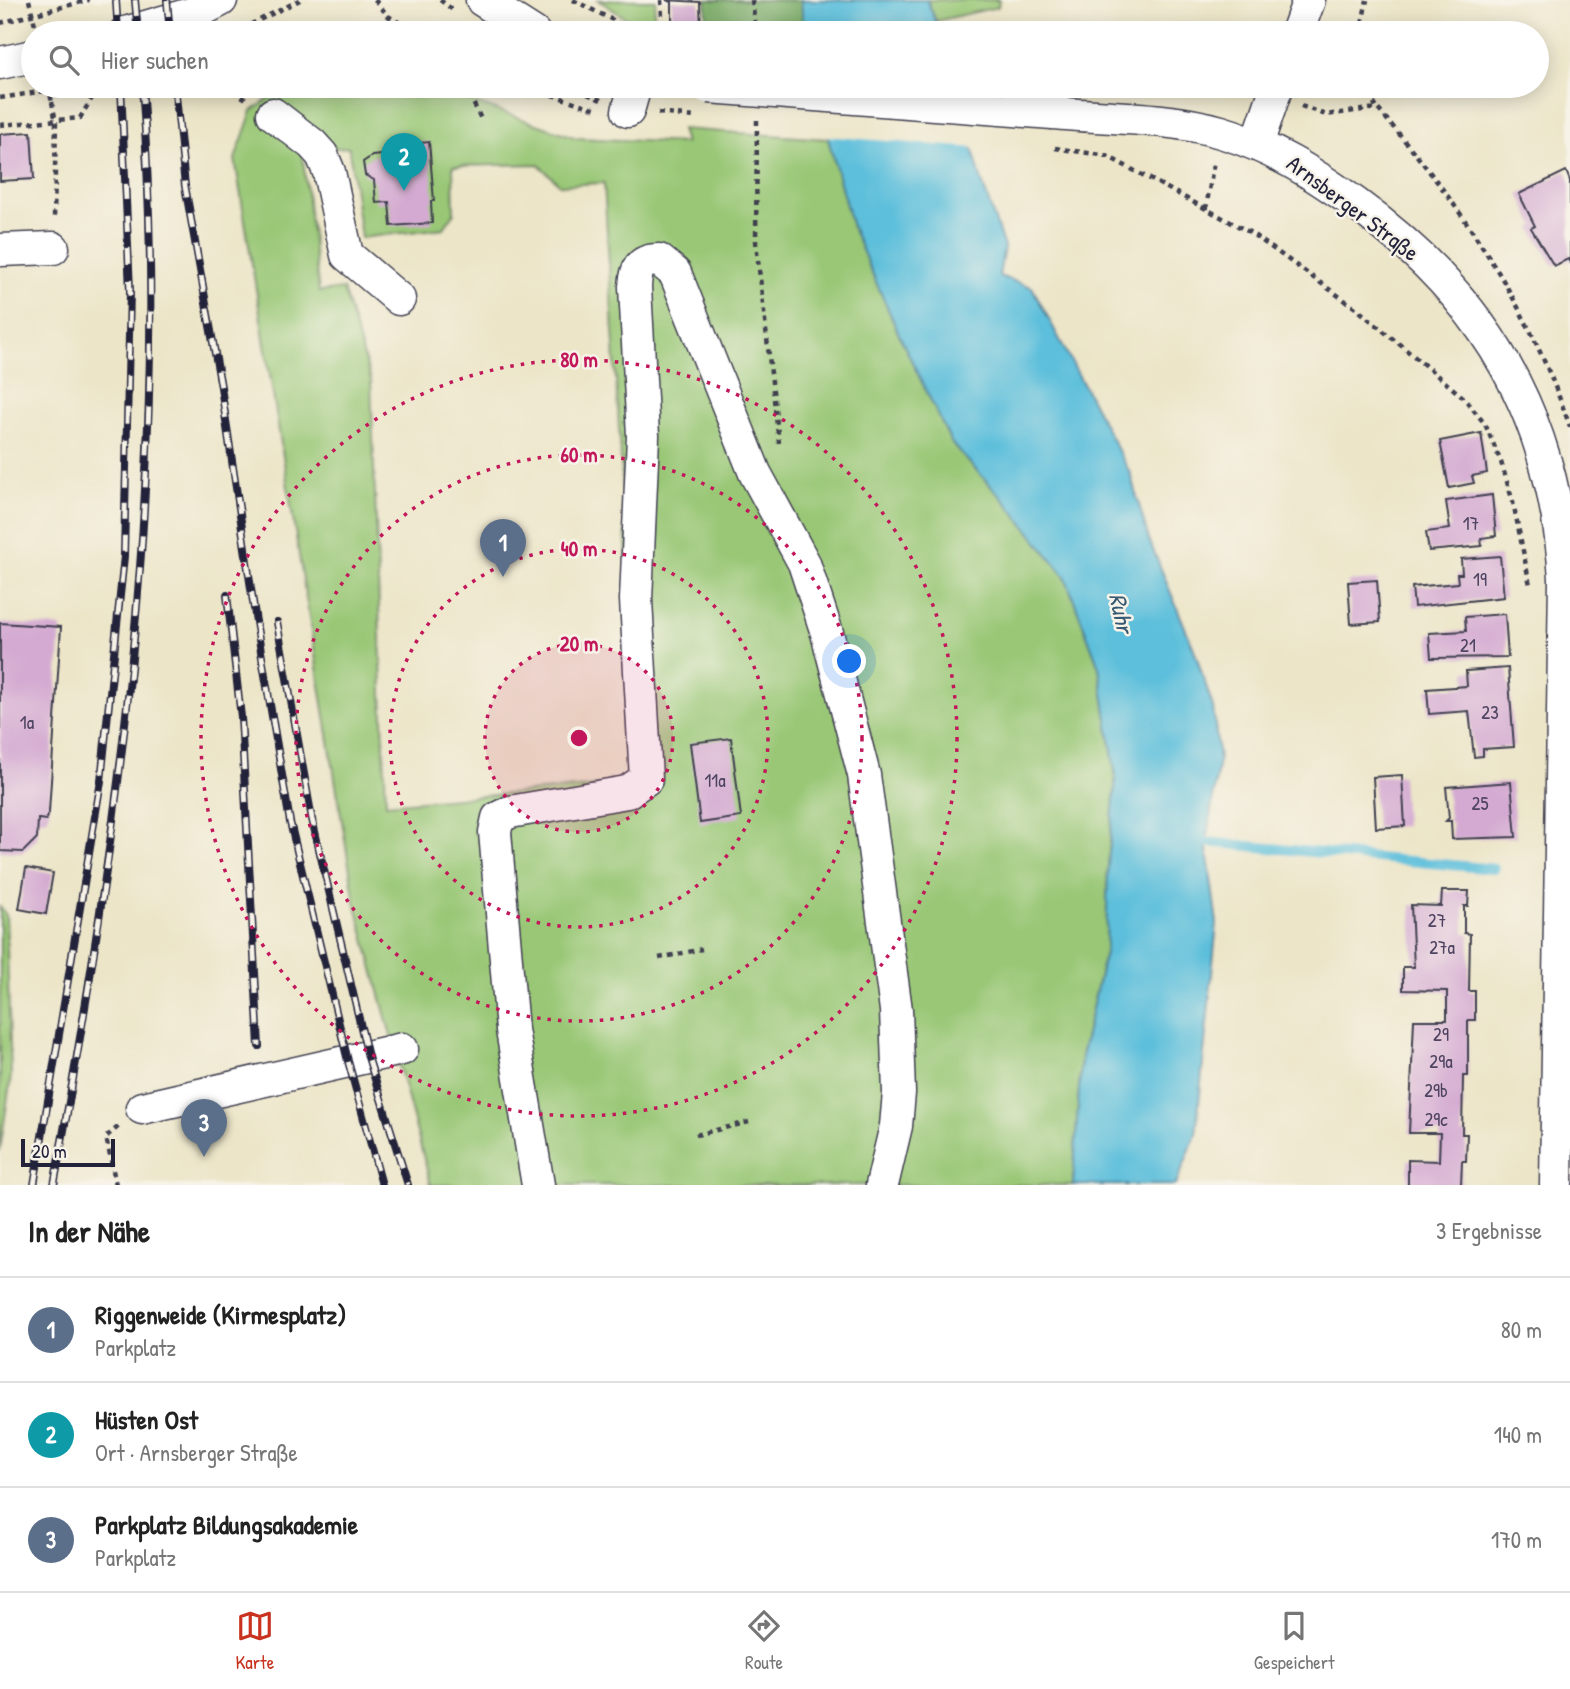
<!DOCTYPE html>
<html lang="de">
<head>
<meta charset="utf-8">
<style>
  :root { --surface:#fff; --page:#f6f6f6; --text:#222; --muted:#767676; --line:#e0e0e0; --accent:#c8321e }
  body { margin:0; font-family:"Patrick Hand",sans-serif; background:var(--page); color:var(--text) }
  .scale { position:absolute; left:21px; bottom:18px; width:94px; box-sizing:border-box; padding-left:7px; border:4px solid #22223b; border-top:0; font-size:19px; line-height:24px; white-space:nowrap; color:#22223b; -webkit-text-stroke:5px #f7f3e8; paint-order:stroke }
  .you { position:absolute; left:850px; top:662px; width:24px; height:24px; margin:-18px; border:5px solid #fff; border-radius:50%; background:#1a73e8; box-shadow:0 0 0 10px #1a73e833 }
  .badge { display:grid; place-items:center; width:46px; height:46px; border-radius:50%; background:var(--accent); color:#fff; font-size:23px; font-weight:700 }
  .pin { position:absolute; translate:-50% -58px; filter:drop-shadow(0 2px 4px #0008) }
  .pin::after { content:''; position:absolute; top:37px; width:24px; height:21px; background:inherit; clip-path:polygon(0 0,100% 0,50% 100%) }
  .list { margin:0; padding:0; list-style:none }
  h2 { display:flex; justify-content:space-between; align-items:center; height:91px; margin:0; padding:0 28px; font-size:30px }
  h2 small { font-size:23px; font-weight:400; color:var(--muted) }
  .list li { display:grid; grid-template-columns:46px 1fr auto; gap:21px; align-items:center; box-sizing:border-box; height:105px; padding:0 28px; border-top:2px solid var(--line) }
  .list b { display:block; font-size:26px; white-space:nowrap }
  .list p { margin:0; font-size:23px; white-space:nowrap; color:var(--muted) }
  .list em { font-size:23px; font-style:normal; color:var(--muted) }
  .icon { flex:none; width:38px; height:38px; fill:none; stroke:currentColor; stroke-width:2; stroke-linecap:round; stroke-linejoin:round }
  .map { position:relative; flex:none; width:1570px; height:1185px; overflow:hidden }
  .search { position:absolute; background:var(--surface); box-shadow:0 4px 18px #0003; left:21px; right:21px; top:21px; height:77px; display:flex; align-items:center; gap:18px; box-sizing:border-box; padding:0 24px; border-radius:38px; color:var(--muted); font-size:26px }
  .sheet { height:406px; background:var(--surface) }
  nav { display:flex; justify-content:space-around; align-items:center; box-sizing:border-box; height:98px; border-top:2px solid var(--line); background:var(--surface); font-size:19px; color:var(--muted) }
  nav a { display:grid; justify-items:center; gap:4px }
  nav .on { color:var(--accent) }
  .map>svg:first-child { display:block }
  .green { fill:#99c776; stroke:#5e7458; stroke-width:2; fill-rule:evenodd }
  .forest { fill:#7aac67; stroke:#4e6751; stroke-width:2 }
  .water { fill:#5dbfdb; stroke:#40708b; stroke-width:2 }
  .pier { fill:#ece5c8 }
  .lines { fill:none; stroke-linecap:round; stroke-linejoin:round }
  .stream { stroke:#5dbfdb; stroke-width:10 }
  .building { fill:#d4aad2 }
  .minor-casing { stroke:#403f50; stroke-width:35 }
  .path { stroke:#403f50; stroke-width:4.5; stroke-dasharray:5 5; stroke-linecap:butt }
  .minor { stroke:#fff; stroke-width:32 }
  .rail-casing { stroke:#22223b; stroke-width:8 }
  .rail { stroke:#f7f3e8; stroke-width:5; stroke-dasharray:16; stroke-linecap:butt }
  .minor-bridge-casing { stroke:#403f50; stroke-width:35; stroke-linecap:butt }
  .path-bridge { stroke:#403f50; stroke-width:4.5; stroke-dasharray:5 5; stroke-linecap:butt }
  .minor-bridge { stroke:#fff; stroke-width:32 }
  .ring { fill:none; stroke:#c2185b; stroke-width:3.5; stroke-dasharray:3.5 7 }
  .labels { text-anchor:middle; stroke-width:5; stroke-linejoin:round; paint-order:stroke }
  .number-label { font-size:19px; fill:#4e4461 }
  .street-label { font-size:23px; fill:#22223b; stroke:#f7f3e8 }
  .water-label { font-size:24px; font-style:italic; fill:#375973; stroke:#f7f3e8 }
  .centre { fill:#c2185b; stroke:#f7f3e8; stroke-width:3.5 }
  .ring-label { font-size:21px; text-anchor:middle; font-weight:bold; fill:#c2185b; stroke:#f7f3e8; stroke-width:5; stroke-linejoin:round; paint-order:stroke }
</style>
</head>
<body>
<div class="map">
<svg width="1570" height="1185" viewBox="0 0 1570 1185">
  <rect width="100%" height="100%" fill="#f7f3e8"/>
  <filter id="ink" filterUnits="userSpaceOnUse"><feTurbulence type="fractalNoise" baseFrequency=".0143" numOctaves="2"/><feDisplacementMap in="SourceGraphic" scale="14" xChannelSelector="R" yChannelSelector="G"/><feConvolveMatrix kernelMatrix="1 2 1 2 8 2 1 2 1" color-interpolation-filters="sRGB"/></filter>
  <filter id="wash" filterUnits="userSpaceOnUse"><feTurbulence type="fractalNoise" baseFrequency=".00686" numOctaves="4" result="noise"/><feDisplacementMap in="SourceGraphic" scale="28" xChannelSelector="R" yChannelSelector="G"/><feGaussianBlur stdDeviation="1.57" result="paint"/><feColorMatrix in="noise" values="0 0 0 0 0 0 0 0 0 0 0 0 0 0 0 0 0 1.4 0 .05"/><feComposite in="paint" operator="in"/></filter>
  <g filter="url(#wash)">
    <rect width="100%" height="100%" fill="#ece5c8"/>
    <path class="green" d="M 598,0 L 656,0 L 653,22 L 646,31 Z
      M 927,0 L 999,0 L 998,7 L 936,21 Z
      M 286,86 L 427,86 L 577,138 L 685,143 L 681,129 L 828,139 L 852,227 L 902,341 L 952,444 L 1007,503 L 1065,576 L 1099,667 L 1116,777 L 1108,865 L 1106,948 L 1081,1057 L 1073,1185 L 431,1185 L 355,902 L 235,159 L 252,111 ZM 349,147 L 361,238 L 444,228 L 454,213 L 453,166 L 538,164 L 560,185 L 604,183 L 640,773 L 624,784 L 386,804 L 371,380 L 343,289 L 319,292 L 302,151 Z
      M 0,907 L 6,915 L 11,1076 L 0,1151 Z"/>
    <path class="forest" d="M 706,0 L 801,0 L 804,33 L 707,33 Z"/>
    <path class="water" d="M 801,0 L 927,0 L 940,33 L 804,33 Z
      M 814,86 L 955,86 L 982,182 L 1004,247 L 999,276 L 1032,287 L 1130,473 L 1149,540 L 1194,649 L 1213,707 L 1219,760 L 1206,842 L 1217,923 L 1196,1134 L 1176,1185 L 1073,1185 L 1081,1057 L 1106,948 L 1108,865 L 1116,777 L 1099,667 L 1065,576 L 1007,503 L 952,444 L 902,341 L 852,227 Z"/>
    <path class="pier" d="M 811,86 L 958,86 L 976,148 L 824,136 Z"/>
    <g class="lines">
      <path class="stream" d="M 1195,841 L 1494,869"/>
    </g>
    <g id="blocks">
      <path class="building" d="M 666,0 L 700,2 L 701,33 L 672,33 L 672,2 Z
        M 31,132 L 34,179 L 0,181 L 0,134 Z
        M 429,142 L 434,201 L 431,201 L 432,223 L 391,226 L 389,202 L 376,203 L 374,180 L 365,175 L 363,162 L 372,156 L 392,154 L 391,146 Z
        M 1566,171 L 1570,181 L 1570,263 L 1568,259 L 1554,266 L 1531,228 L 1535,226 L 1519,194 Z
        M 1481,433 L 1487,473 L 1472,476 L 1474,483 L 1449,488 L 1440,441 Z
        M 1492,495 L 1496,536 L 1481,538 L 1482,546 L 1429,551 L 1426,532 L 1450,529 L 1446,501 Z
        M 1500,556 L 1504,597 L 1414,607 L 1412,587 L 1458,583 L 1457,574 L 1462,574 L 1461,559 Z
        M 1377,580 L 1380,622 L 1351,624 L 1348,582 Z
        M 1505,614 L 1508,657 L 1431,658 L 1429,633 L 1466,631 L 1465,617 Z
        M 0,623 L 61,627 L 49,812 L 46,820 L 38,819 L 37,838 L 23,852 L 0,851 Z
        M 1508,668 L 1514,747 L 1483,749 L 1483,756 L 1474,757 L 1469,711 L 1429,714 L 1427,689 L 1467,686 L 1466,671 Z
        M 731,738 L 741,817 L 700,823 L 690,743 Z
        M 1402,775 L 1405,826 L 1376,828 L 1373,777 Z
        M 1511,782 L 1516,837 L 1452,839 L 1451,821 L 1446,821 L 1449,818 L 1446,787 Z
        M 26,868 L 53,873 L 46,914 L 19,909 Z
        M 1442,891 L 1469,891 L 1468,906 L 1464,906 L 1464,933 L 1470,934 L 1469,991 L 1475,991 L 1475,1020 L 1468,1020 L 1468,1076 L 1463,1076 L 1462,1134 L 1467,1134 L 1466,1161 L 1462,1161 L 1461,1185 L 1408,1185 L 1408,1160 L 1439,1161 L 1440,1133 L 1409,1133 L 1414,1020 L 1447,1020 L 1447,991 L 1403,990 L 1403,967 L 1414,967 L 1411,905 L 1441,906 Z"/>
    </g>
  </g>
  <g filter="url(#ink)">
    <use href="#blocks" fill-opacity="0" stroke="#403f50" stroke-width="2"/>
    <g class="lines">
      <g class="minor-casing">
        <path id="minor" d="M 482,0 L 534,33
          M 125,33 L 200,11 L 221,0
          M 1297,33 L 1309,0
          M 0,63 L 33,56
          M 628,111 L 635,86
          M 1053,113 C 1108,118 1168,117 1221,132 C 1272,147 1313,173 1356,204 C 1487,299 1554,416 1565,578 L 1556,1185
          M 273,114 L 312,144 L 322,155 L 329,172 L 347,255 L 399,299
          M 1257,144 L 1277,86
          M 0,250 L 53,248
          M 142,1108 L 402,1049
          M 538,1185 L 512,1030 L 495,832 L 498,818 L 510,812 L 627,792 L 646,779 L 636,600 L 643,436 L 635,287 C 636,269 639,260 659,260 L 675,273 L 755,473 L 804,563 L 827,633 L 864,775 L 896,1010 L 899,1093 L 896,1126 L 882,1185"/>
      </g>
      <path class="path" d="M 375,0 L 388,16 L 418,33
        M 440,0 L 453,10
        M 573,0 L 613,20 L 631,33
        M 661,0 L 663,33
        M 752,0 L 756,33
        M 0,23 L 89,0
        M 233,33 L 300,0
        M 1360,33 L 1367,0
        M 224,86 L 248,100
        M 465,86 L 482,121
        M 523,86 L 597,109
        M 569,86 L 601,100
        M 1363,86 L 1377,108
        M 0,98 L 77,86
        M 52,102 L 56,122 L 54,219
        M 1301,106 L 1326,115 L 1377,108 C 1462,206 1527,302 1570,427
        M 658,113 L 695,117
        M 757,120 L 756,243 L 779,443
        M 0,125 L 80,118 L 99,86
        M 1055,148 L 1107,156 L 1251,233 L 1357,309 L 1463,397 L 1485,424 L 1501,462 L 1513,502 L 1530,585 L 1533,585
        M 1206,209 L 1214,160
        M 659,958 L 702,949
        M 696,1135 L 749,1122
        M 116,1185 L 106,1137 L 119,1126"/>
      <use href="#minor" class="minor"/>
      <g class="rail-casing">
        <path id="rail" d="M 116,0 L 118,33
          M 135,0 L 138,33
          M 167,0 L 170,33
          M 175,86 L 185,186 L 221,387 L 256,622 L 290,822 L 348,1061 L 382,1185
          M 227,595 L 241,717 L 259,1046
          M 277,622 L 312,819 L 368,1057 L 408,1185
          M 34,1185 L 101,781 L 124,556 L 130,291 L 121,86
          M 54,1185 C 121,823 171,454 142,86"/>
      </g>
      <use href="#rail" class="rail"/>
      <g class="minor-bridge-casing">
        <path id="minor-bridge" d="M 708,87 L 1053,113"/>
      </g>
      <path class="path-bridge" d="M 29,0 L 37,33
        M 48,86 L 52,102"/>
      <use href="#minor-bridge" class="minor-bridge"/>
    </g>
  </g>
  <circle cx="579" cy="738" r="94" fill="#c2185b" fill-opacity=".12"/>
  <g class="ring">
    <circle cx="579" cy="738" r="94"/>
    <circle cx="579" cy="738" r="189"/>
    <circle cx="579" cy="738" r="283"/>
    <circle cx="579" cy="738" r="378"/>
  </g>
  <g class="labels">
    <g class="number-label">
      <text x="1471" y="530">17</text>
      <text x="1480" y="586">19</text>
      <text x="1468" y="652">21</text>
      <text x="1490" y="719">23</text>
      <text x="27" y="729">1a</text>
      <text x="715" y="787">11a</text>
      <text x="1480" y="810">25</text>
      <text x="1437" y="927">27</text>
      <text x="1442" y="954">27a</text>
      <text x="1441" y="1041">29</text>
      <text x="1441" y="1068">29a</text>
      <text x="1436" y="1097">29b</text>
      <text x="1436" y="1126">29c</text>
    </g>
    <g class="street-label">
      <text transform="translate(1353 208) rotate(37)" y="8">Arnsberger Straße</text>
    </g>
    <g class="water-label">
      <text transform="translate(1121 613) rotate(78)" y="8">Ruhr</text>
    </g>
  </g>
  <circle cx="579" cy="738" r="10" class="centre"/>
  <g class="ring-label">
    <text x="579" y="367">80 m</text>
    <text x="579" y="462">60 m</text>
    <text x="579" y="556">40 m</text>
    <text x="579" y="651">20 m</text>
  </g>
</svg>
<div class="scale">20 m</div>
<div class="you"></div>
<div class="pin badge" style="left:503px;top:577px;background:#5c6f8a">1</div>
<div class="pin badge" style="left:404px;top:191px;background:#0f9aa8">2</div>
<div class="pin badge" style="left:204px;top:1157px;background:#5c6f8a">3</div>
<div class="search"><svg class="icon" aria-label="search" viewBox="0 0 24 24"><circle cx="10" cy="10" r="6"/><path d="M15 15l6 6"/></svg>Hier suchen</div>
</div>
<section class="sheet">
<h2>In der Nähe<small>3 Ergebnisse</small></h2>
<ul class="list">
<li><span class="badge" style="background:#5c6f8a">1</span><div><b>Riggenweide (Kirmesplatz)</b><p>Parkplatz</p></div><em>80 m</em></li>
<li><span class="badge" style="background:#0f9aa8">2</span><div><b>Hüsten Ost</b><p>Ort · Arnsberger Straße</p></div><em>140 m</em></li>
<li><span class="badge" style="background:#5c6f8a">3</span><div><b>Parkplatz Bildungsakademie</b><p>Parkplatz</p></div><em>170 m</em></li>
</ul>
</section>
<nav>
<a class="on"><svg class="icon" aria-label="map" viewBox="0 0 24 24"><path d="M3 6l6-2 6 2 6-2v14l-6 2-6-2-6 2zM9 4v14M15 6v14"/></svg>Karte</a>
<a><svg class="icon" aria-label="directions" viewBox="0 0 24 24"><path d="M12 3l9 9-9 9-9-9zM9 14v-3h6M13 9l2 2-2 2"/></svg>Route</a>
<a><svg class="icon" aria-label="saved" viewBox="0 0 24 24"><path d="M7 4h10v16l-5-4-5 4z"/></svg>Gespeichert</a>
</nav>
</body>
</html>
